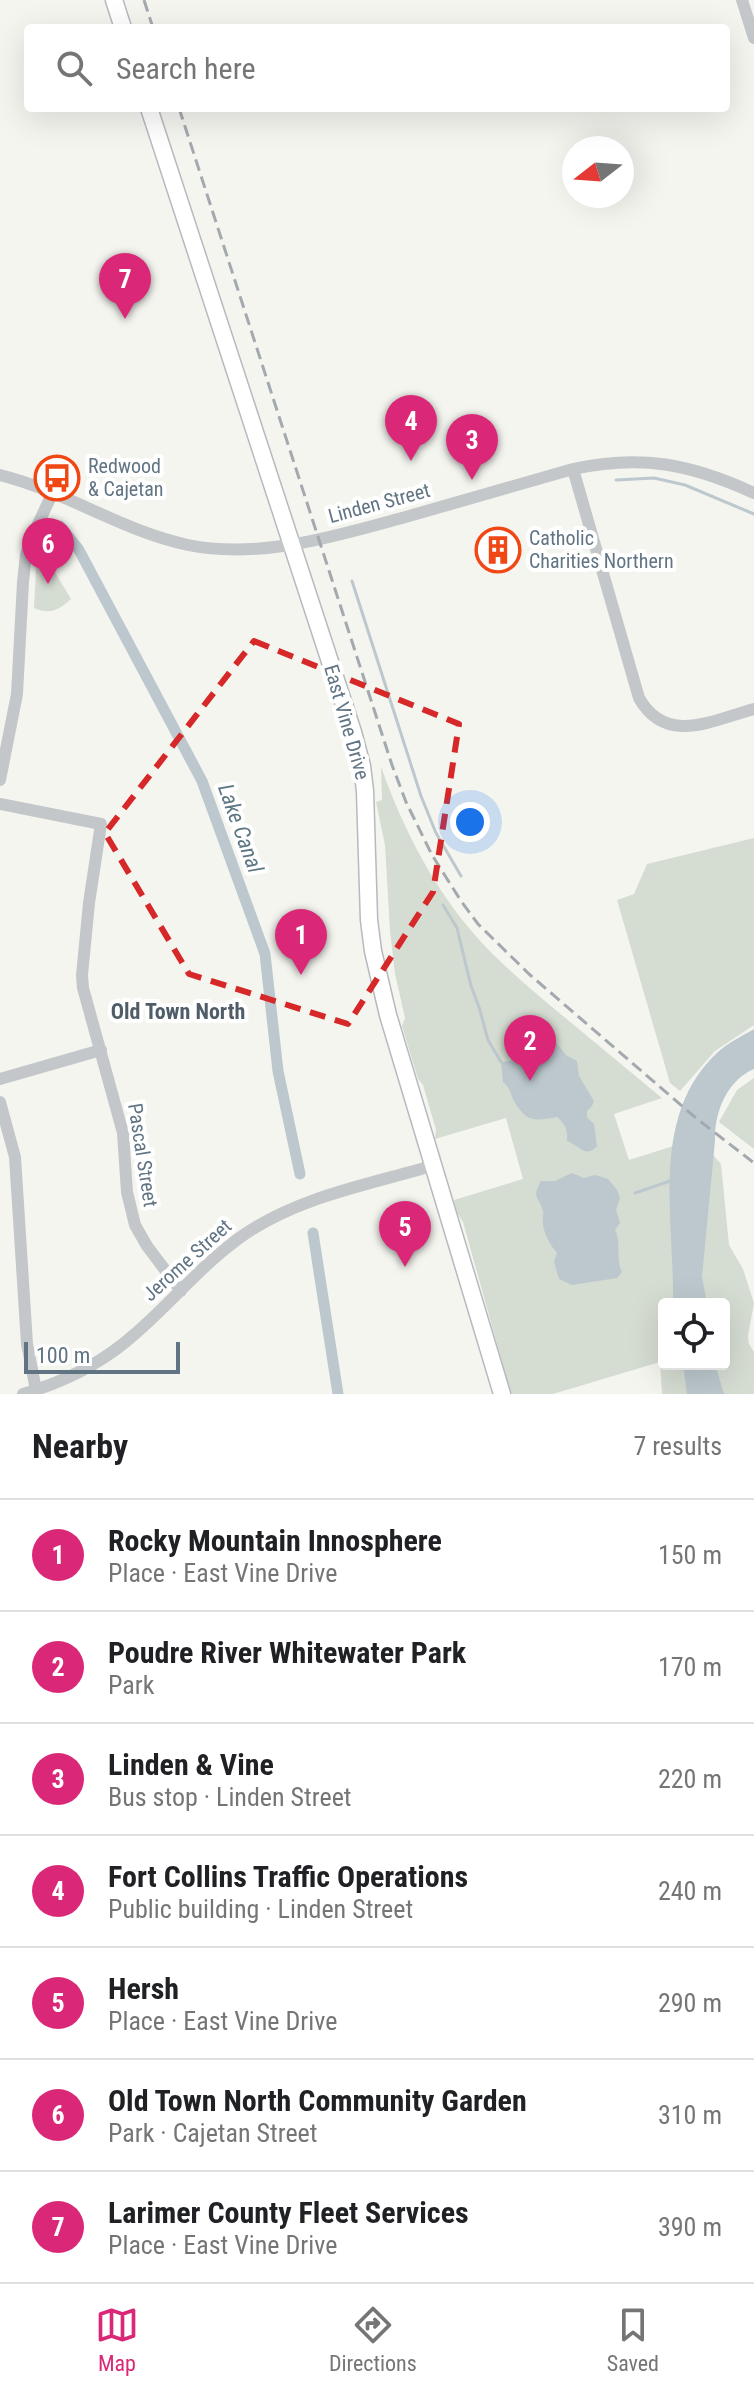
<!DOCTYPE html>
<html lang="en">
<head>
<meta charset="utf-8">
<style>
  :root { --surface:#fff; --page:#f6f6f6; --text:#202124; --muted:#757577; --line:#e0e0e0; --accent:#db2777 }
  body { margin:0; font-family:"Roboto Condensed",sans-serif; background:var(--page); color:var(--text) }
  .controls { position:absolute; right:24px; bottom:24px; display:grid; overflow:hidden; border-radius:8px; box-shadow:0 8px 32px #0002 }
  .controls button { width:72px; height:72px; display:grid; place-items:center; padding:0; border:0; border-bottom:2px solid var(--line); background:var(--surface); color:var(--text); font:40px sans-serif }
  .compass { position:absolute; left:562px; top:136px; width:72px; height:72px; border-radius:50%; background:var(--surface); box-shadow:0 8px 32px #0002; rotate:253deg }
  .scale { position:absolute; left:24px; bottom:20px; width:156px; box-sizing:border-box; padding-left:8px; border:4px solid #617483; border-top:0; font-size:22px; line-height:28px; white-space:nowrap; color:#617483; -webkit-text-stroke:6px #fff; paint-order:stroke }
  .you { position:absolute; left:470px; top:822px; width:28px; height:28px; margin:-20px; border:6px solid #fff; border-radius:50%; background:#1a73e8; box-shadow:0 0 0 12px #1a73e833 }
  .badge { display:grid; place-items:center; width:52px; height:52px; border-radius:50%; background:var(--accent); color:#fff; font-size:26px; font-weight:700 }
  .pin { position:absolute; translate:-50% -66px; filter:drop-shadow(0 2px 4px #0008) }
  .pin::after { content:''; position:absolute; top:42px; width:28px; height:24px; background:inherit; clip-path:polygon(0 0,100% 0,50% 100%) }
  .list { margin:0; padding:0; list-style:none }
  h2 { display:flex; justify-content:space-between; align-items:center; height:104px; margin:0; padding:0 32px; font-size:34px }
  h2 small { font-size:26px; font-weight:400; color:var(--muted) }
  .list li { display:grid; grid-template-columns:52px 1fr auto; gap:24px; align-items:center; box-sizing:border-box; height:112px; padding:0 32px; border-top:2px solid var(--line) }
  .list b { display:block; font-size:30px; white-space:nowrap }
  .list p { margin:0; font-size:26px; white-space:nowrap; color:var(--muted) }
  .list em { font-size:26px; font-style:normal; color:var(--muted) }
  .icon { flex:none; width:44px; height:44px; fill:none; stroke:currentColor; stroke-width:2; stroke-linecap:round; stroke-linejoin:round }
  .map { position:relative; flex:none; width:754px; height:1394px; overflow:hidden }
  .search { position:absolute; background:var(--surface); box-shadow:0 8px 32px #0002; left:24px; right:24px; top:24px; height:88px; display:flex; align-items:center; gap:20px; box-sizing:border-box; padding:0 28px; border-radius:8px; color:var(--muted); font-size:30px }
  .sheet { height:888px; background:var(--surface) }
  nav { display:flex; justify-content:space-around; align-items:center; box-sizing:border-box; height:112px; border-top:2px solid var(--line); background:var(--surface); font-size:22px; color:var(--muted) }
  nav a { display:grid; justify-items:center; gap:4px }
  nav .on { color:var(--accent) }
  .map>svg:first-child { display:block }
  .green { fill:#d5dcd1; fill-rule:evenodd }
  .water { fill:#bcc8cd }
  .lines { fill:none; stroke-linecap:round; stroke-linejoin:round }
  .stream { stroke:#bcc8cd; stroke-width:3 }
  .canal { stroke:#bcc8cd; stroke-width:11 }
  .major-casing { stroke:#b6babe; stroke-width:19 }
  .minor { stroke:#c3c7ca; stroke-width:12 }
  .major { stroke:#fff; stroke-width:16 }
  .rail { stroke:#a3a9af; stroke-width:3; stroke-dasharray:12 6; stroke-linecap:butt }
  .marked { fill:none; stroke:#d62828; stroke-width:6; stroke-dasharray:16 10; stroke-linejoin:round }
  .labels { text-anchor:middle; stroke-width:8; stroke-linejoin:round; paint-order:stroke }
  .poi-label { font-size:20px; fill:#617483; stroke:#fff; text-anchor:start }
  .street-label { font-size:20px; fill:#617483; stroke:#fff }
  .water-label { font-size:22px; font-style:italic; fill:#5c7781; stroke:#fff }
  .neighbourhood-label { font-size:22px; font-weight:bold; fill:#4f5d68; stroke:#fff }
</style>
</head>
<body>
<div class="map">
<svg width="754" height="1394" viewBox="0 0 754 1394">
  <rect width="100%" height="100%" fill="#f5f5f0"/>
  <path class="green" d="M 41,549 L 71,599 C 59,610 50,615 34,608 L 36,569 Z
    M 381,767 C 402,825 429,880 469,928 C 496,961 530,988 563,1016 C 596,1043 629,1071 662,1098 L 614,1114 L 629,1160 L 689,1141 L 706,1147 L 721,1164 L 729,1245 L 743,1269 L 754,1303 L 748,1336 L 749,1344 L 754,1352 L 754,1394 L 662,1394 L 660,1362 L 553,1394 L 511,1394 L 463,1222 L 457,1213 L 454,1200 L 523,1179 L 506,1118 L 435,1139 L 436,1130 L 423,1085 L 418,1079 L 402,1026 L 405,1018 L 395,974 L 390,931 L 385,845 L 376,802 L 382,800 ZM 664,1304 L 724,1304 L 724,1364 L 664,1364 Z
    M 754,838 L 754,1025 L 715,1051 L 680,1091 L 670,1083 L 617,900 L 634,894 L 647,864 Z
    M 754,1078 L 754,1149 L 719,1122 L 737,1090 Z"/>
  <path class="water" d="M 754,1029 L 754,1069 C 727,1080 714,1113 715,1141 L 702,1277 L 707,1304 L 673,1304 C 675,1221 648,1116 718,1052 C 728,1043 742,1036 754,1029 Z
    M 535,1035 L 554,1040 L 566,1055 L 577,1061 L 579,1076 L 594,1101 L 592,1106 L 587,1111 L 587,1117 L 594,1124 L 597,1146 C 585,1159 579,1145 567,1141 C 568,1130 565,1124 557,1117 C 535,1121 526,1123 513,1099 C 510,1092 510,1088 503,1082 L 501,1062 L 515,1060 L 521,1039 Z
    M 572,1173 L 584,1178 L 595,1175 L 608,1179 L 617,1190 L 620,1198 L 616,1210 L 620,1223 L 615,1230 C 622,1244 615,1258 622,1272 L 617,1278 L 572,1285 L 559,1279 L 554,1262 L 557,1253 C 550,1245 544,1234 543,1224 C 542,1220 544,1214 543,1211 C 539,1196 531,1199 541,1181 L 555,1181 Z
    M 683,1364 L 715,1364 L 724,1394 L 687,1394 Z"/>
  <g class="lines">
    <path class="stream" d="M 616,480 L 654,478 L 685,485 L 754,514
      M 352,581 L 421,796 L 436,833 L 461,876
      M 443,905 L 457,928 L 471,986 L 479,1007 L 488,1040 L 501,1062
      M 635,1193 L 673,1180"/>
    <path class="canal" d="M 60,526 L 79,550 L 202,781 L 265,954 L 278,1071 L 300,1174
      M 313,1233 L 338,1394"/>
    <g class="major-casing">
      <path id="major" d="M 114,0 L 123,28
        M 149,108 L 353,732 L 362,766 L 365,791 L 369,920 L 373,951 L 388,1015 L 502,1394"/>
    </g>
    <path class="minor" d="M 742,0 L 754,38
      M 573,469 L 639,698 C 666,746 713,720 754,709
      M 0,475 C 65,491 122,531 188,545 C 261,560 339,535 409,516 C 464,500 518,485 573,469 C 641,454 691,464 754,493
      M 0,780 L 17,694 L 23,582 L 26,555 L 32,537 L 53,492
      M 0,804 L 101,824 L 89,903 L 82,975 L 83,988 L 123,1133 L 127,1192 L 135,1225 L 147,1246 L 181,1291
      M 0,1079 L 101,1050
      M 0,1102 L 15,1157 L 27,1344 L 36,1390
      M 23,1394 C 64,1382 104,1362 136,1333 C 173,1301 204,1262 245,1234 C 301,1196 371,1184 435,1165"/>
    <use href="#major" class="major"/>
    <path class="rail" d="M 144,0 L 153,28
      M 179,108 L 392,765 L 406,802 L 432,855 L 461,901 L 478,924 L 529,974 L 696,1118 L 754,1163"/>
  </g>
  <path class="marked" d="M 254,641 L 459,724 L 433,892 L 348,1024 L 189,974 L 105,833 Z"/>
  <defs>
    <g id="bus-ring" transform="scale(2.3)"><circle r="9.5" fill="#fff" stroke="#f04714" stroke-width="1.5"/><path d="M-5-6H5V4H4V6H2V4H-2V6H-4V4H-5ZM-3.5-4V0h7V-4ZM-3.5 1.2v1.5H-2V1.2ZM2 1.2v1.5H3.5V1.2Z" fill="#f04714"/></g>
    <g id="building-ring" transform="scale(2.3)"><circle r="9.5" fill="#fff" stroke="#f04714" stroke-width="1.5"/><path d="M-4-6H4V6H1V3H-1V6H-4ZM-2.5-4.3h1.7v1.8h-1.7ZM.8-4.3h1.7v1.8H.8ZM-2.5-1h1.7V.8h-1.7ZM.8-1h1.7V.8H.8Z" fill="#f04714"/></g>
  </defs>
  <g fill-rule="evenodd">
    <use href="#bus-ring" x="57" y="478"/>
    <use href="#building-ring" x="498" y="550"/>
  </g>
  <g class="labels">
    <g class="poi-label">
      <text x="88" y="473">Redwood<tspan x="88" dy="23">&amp; Cajetan</tspan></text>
      <text x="529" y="545">Catholic<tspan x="529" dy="23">Charities Northern</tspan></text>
    </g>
    <g class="street-label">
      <text transform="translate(379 503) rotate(-15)" y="7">Linden Street</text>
      <text transform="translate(347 722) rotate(74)" y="7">East Vine Drive</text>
      <text transform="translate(143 1155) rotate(81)" y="7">Pascal Street</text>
      <text transform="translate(187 1260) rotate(-42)" y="7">Jerome Street</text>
    </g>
    <g class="water-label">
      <text transform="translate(241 828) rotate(70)" y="8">Lake Canal</text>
    </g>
    <g class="neighbourhood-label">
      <text x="178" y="1019">Old Town North</text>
    </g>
  </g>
</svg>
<div class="controls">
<button><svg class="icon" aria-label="locate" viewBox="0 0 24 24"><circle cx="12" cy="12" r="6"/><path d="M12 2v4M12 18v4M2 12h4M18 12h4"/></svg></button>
</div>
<svg class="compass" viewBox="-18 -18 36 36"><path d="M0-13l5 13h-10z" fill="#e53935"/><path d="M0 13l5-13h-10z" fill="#757577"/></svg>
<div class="scale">100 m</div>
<div class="you"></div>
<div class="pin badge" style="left:301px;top:975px">1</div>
<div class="pin badge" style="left:530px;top:1081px">2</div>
<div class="pin badge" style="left:472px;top:480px">3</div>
<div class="pin badge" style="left:411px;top:461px">4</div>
<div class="pin badge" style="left:405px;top:1267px">5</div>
<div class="pin badge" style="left:48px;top:584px">6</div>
<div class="pin badge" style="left:125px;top:319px">7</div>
<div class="search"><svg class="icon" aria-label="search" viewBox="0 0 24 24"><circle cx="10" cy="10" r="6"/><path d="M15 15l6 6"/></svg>Search here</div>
</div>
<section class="sheet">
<h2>Nearby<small>7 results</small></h2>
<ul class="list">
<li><span class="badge">1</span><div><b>Rocky Mountain Innosphere</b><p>Place · East Vine Drive</p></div><em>150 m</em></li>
<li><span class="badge">2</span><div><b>Poudre River Whitewater Park</b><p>Park</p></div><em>170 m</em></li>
<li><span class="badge">3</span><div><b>Linden &amp; Vine</b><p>Bus stop · Linden Street</p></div><em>220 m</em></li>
<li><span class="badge">4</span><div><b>Fort Collins Traffic Operations</b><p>Public building · Linden Street</p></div><em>240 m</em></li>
<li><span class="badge">5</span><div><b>Hersh</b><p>Place · East Vine Drive</p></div><em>290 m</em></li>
<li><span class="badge">6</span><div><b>Old Town North Community Garden</b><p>Park · Cajetan Street</p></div><em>310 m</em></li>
<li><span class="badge">7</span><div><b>Larimer County Fleet Services</b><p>Place · East Vine Drive</p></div><em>390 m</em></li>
</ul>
</section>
<nav>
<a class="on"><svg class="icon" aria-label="map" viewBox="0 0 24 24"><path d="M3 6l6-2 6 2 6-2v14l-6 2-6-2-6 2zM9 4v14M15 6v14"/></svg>Map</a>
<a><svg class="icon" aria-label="directions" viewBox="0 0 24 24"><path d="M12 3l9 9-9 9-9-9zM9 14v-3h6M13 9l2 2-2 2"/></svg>Directions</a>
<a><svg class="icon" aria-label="saved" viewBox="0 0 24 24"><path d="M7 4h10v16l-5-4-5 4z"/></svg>Saved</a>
</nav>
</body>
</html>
